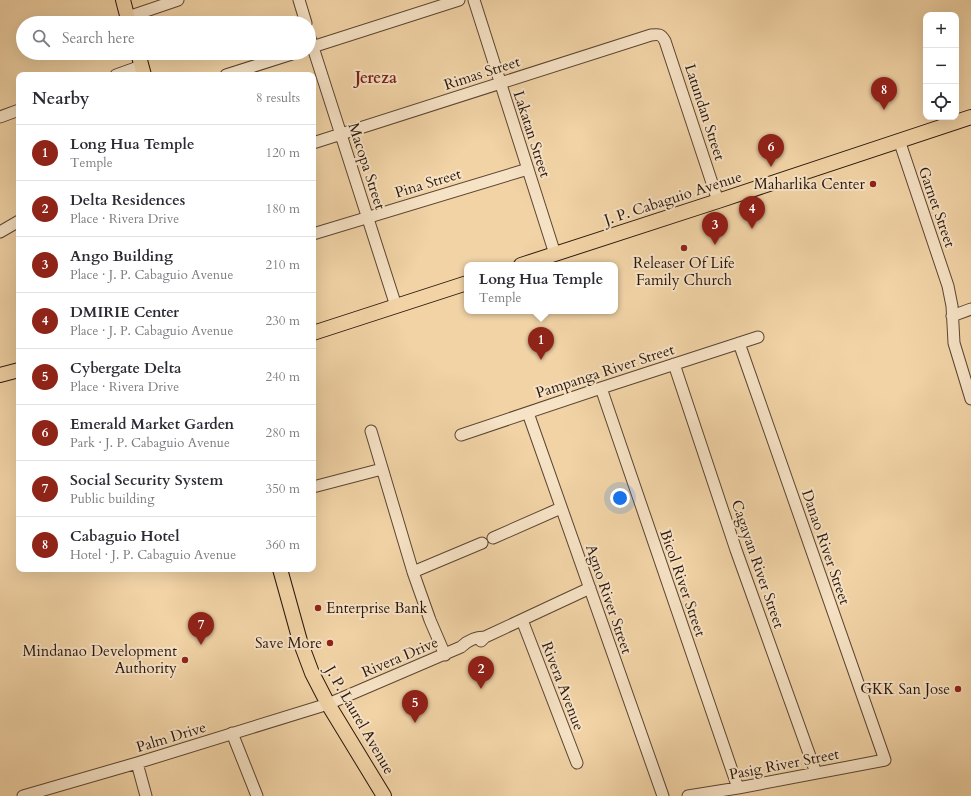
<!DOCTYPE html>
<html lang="en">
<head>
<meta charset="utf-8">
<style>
  :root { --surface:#fff; --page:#f2f2f3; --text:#2b2b33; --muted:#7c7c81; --line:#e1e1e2; --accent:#8f2418 }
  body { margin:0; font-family:Cardo,serif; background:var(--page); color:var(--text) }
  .controls { position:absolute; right:12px; top:12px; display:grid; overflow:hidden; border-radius:8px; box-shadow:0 4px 16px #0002 }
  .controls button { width:36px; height:36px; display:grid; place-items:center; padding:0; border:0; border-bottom:1px solid var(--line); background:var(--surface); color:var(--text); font:20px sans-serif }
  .you { position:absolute; left:620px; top:498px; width:14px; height:14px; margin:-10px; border:3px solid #fff; border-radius:50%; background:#1a73e8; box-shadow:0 0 0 6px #1a73e833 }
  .badge { display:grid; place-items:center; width:26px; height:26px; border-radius:50%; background:var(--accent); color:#fff; font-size:13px; font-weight:700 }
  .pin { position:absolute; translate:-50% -33px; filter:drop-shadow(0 1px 2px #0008) }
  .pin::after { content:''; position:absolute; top:21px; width:14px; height:12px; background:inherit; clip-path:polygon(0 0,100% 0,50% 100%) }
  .popup { position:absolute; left:464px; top:262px; width:154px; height:52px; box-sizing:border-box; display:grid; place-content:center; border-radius:8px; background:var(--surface); filter:drop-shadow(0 1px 3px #0005); font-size:13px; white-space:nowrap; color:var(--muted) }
  .popup b { font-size:15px; color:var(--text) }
  .popup::after { content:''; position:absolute; left:50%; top:100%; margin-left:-8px; border:8px solid transparent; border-top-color:var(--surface) }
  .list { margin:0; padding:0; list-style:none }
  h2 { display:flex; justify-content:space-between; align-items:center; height:52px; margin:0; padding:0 16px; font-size:17px }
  h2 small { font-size:13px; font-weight:400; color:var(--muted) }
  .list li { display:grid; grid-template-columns:26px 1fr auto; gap:12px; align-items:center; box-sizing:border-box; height:56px; padding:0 16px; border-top:1px solid var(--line) }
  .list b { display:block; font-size:15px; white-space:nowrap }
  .list p { margin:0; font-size:13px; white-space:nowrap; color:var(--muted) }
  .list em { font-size:13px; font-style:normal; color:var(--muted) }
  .icon { flex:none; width:22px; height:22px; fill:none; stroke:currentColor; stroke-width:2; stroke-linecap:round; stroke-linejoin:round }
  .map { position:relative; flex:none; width:971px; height:796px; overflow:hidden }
  .search { position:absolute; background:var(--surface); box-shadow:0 4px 16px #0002; left:16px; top:16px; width:300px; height:44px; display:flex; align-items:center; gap:10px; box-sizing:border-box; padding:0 14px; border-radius:22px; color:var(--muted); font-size:15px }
  .panel { position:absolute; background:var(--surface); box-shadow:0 4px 16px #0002; left:16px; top:72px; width:300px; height:500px; border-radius:8px }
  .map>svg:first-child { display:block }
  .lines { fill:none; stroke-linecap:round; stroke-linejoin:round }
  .minor-casing { stroke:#5b4532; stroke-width:13 }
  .major-casing { stroke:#29160c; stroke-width:16 }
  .minor { stroke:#f6e2c5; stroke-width:11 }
  .major { stroke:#f1d3a6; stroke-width:14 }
  .poi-dot { fill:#8f2418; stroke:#f6e2c5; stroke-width:1.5 }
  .labels { text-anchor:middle; stroke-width:4; stroke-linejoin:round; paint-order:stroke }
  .street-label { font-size:15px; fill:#29160c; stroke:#f6e2c5 }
  .poi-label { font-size:15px; fill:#29160c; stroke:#f6e2c5; text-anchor:end }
  .neighbourhood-label { font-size:16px; font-weight:bold; fill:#7a1f14; stroke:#f6e2c5 }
</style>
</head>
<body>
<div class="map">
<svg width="971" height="796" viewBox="0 0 971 796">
  <rect width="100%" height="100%" fill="#f1d3a6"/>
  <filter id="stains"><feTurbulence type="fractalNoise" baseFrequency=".005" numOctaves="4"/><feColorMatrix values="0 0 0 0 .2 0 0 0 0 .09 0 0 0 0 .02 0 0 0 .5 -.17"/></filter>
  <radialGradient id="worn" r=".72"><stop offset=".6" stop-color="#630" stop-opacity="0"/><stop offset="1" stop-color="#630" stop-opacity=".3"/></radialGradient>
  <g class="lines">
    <g class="minor-casing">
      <path id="minor" d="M 299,0 L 306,23
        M 474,0 L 555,254
        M 128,17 L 178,0
        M 309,35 L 396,306
        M 309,48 L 459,0
        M 116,75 L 141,66
        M 226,75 L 295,53
        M 0,117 L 19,110
        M 899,140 L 948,286 L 952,306 L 954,343 L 971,399
        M 313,143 L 651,35 C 659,34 661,34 665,41 L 718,201
        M 0,232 L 19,221
        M 313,234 L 528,169
        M 952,316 L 971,309
        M 674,364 L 736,550 L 816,773
        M 601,388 L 738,788
        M 528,413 L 663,796
        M 371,431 L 413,572 L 430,620 L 445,655
        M 461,435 L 601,388 L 758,337
        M 313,487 L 382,469
        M 493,538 L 561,508
        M 413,572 L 482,543
        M 522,620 L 577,763
        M 481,641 L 485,637 L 590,588
        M 232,733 L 257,796
        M 137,763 L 146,796
        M 23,796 L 137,763 L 328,704 L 461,647 C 468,640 475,637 485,637
        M 688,796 L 738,788 L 885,760 L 739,343"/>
    </g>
    <g class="major-casing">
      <path id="major" d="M 123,0 L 129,23
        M 138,53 L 144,75
        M 521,265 L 718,201 L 971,117
        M 313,333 L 467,283
        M 0,375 L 19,370
        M 280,569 L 300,641 L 312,673 L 328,704 L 384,796"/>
    </g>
    <use href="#minor" class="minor"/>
    <use href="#major" class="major"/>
  </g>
  <g class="poi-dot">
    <circle cx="873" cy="184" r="4"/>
    <circle cx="684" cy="248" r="4"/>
    <circle cx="318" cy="608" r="4"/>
    <circle cx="330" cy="643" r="4"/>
    <circle cx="185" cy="660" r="4"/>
    <circle cx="958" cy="689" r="4"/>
  </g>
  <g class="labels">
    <g class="street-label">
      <text transform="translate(482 73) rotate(-18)" y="5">Rimas Street</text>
      <text transform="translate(705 112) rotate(72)" y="5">Latundan Street</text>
      <text transform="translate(532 134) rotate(72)" y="5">Lakatan Street</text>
      <text transform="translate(367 166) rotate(72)" y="5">Macopa Street</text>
      <text transform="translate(428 183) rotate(-17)" y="5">Pina Street</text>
      <text transform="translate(673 198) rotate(-18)" y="5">J. P. Cabaguio Avenue</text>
      <text transform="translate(937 207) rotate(71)" y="5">Garnet Street</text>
      <text transform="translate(605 371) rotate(-18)" y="5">Pampanga River Street</text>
      <text transform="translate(826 547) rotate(71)" y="5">Danao River Street</text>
      <text transform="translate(758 564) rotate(71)" y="5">Cagayan River Street</text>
      <text transform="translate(683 583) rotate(71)" y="5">Bicol River Street</text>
      <text transform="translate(609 599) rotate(71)" y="5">Agno River Street</text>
      <text transform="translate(400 657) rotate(-23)" y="5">Rivera Drive</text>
      <text transform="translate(563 686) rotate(69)" y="5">Rivera Avenue</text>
      <text transform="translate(360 720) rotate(60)" y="5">J. P. Laurel Avenue</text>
      <text transform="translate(171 737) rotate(-17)" y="5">Palm Drive</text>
      <text transform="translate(784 764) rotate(-11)" y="5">Pasig River Street</text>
    </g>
    <g class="poi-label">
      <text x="865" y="189">Maharlika Center</text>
      <text x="684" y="268" text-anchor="middle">Releaser Of Life<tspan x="684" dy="17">Family Church</tspan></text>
      <text x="326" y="613" text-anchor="start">Enterprise Bank</text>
      <text x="322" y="648">Save More</text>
      <text x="177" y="656">Mindanao Development<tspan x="177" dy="17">Authority</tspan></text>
      <text x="950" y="694">GKK San Jose</text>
    </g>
    <g class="neighbourhood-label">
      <text x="376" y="83">Jereza</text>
    </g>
  </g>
  <rect width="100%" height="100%" filter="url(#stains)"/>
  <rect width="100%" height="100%" fill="url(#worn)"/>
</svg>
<div class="controls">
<button>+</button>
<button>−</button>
<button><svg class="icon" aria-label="locate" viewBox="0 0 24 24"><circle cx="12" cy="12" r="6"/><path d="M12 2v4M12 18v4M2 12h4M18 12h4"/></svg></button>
</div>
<div class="you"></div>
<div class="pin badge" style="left:541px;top:360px">1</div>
<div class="popup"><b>Long Hua Temple</b>Temple</div>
<div class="pin badge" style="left:481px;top:689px">2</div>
<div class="pin badge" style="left:715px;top:245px">3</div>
<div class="pin badge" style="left:752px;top:229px">4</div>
<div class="pin badge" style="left:415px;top:723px">5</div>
<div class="pin badge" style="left:771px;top:167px">6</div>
<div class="pin badge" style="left:201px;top:645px">7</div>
<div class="pin badge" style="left:884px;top:110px">8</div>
<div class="search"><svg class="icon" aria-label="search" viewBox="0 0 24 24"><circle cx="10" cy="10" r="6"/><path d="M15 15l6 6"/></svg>Search here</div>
<section class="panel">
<h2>Nearby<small>8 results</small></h2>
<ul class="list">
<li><span class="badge">1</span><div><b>Long Hua Temple</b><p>Temple</p></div><em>120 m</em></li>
<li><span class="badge">2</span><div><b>Delta Residences</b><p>Place · Rivera Drive</p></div><em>180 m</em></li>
<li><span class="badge">3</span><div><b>Ango Building</b><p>Place · J. P. Cabaguio Avenue</p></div><em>210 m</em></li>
<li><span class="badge">4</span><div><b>DMIRIE Center</b><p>Place · J. P. Cabaguio Avenue</p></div><em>230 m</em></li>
<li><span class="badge">5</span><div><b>Cybergate Delta</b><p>Place · Rivera Drive</p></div><em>240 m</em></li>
<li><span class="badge">6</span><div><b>Emerald Market Garden</b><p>Park · J. P. Cabaguio Avenue</p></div><em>280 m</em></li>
<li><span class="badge">7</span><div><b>Social Security System</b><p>Public building</p></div><em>350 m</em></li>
<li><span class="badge">8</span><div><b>Cabaguio Hotel</b><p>Hotel · J. P. Cabaguio Avenue</p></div><em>360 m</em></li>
</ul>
</section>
</div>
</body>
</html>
